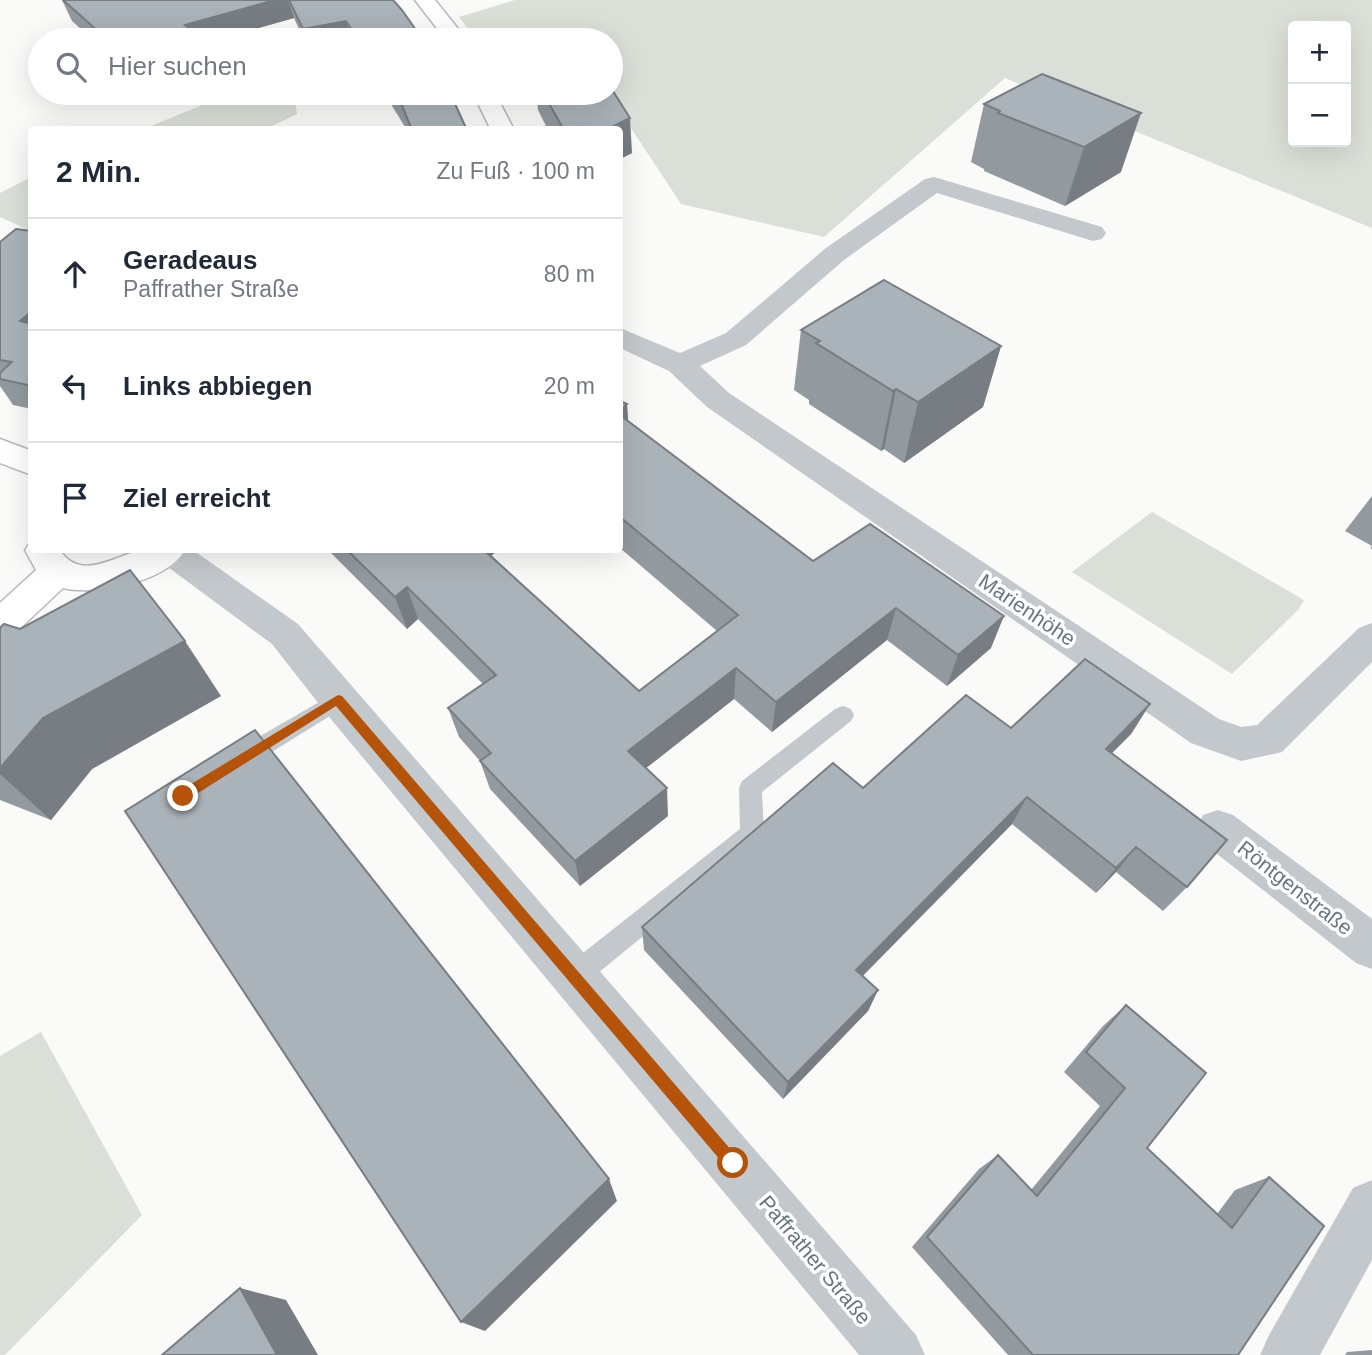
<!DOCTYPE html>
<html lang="de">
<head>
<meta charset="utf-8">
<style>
  :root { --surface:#fff; --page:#f6f6f7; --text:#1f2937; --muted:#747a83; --line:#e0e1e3 }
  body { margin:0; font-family:Helvetica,sans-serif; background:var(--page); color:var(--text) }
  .controls { position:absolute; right:21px; top:21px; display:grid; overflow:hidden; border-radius:7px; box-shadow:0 7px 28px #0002 }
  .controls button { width:63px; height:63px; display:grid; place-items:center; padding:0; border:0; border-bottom:2px solid var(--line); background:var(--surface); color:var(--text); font:35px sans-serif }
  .stop { position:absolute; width:21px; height:21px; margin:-16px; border:5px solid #b45309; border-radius:50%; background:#fff }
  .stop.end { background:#b45309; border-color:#fff; box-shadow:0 2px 7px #0008 }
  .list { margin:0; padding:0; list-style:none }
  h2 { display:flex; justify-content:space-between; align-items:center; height:91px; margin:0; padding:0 28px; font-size:30px }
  h2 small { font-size:23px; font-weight:400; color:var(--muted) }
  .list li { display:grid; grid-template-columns:46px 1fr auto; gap:21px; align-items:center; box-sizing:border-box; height:112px; padding:0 28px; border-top:2px solid var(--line) }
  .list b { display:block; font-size:26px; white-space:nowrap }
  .list p { margin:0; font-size:23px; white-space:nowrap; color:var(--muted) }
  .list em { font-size:23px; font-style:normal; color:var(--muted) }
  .icon { flex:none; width:38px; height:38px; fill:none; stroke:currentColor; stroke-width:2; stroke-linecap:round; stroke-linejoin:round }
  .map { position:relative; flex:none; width:1372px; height:1355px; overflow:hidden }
  .search { position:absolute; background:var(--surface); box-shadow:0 7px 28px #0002; left:28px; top:28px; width:595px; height:77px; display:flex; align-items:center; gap:18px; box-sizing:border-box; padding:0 24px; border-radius:38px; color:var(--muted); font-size:26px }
  .panel { position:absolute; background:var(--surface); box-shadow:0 7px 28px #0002; left:28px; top:126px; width:595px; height:427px; border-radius:7px }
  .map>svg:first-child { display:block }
  .green { fill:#dadfd7; fill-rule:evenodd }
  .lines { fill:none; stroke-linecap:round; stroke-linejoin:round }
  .secondary-casing { stroke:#b3babf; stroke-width:3 }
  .lane { fill:#c3c8cc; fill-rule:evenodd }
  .street { fill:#c3c8cc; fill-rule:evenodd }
  .secondary { fill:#fff; fill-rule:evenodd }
  .wall { fill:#929a9f }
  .shaded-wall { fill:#777d82 }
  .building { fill:#aab3b9; stroke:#777d82; stroke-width:2 }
  .route { fill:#b45309 }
  .labels { text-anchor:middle; stroke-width:7; stroke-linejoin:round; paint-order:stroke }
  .street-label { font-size:21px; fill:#657683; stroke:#fff }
</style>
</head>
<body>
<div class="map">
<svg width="1372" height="1355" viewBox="0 0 1372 1355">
  <rect width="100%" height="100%" fill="#fafaf8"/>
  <path class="green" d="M 515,0 L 1372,0 L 1372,228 L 1005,78 L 824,237 L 681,204 L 608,93 L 611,93 L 611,40 L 477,40 L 459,17 ZM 1293,26 L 1346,26 L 1346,142 L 1293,142 Z
    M 231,93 L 294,93 L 297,114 L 266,129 L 144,129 Z
    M 31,177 L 31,231 L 0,217 L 0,193 Z
    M 1152,512 L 1304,600 L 1298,610 L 1232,674 L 1072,572 Z
    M 41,1032 L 142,1215 L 5,1355 L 0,1355 L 0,1056 Z"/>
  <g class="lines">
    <g class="secondary-casing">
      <path id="secondary" d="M 415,0 L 435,0 L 467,40 L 446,40 Z
        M 473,93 L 495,93 L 514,130 L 491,130 Z
        M 0,439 L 32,451 L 32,475 L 0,463 Z
        M 32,540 L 32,550 L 60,550 C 80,582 115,556 141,550 C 153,547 173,549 185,550 C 167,582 96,596 63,588 L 13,635 L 0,639 L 0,603 L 36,570 L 25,550 Z"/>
    </g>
    <path class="lane" d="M 338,691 L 346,694 L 349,700 L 346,706 L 249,766 L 241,769 L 233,766 L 230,759 L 233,752 Z
      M 843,706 L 851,709 L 854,715 L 851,721 L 762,792 L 764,834 L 760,841 L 582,986 L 573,990 L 564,986 L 560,977 L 564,968 L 740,829 L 739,788 L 742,781 L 835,709 Z"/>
    <path class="street" d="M 934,177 L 1102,227 L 1106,233 L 1102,239 L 1093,241 L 937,193 L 844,260 L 746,345 L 700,366 L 729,393 L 1219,719 L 1241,727 L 1257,725 L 1359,628 L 1372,623 L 1372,662 L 1282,752 L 1241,761 L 1191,743 L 707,407 L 669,371 L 620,348 L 620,328 L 680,353 L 726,333 L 826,248 L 925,179 Z
      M 152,550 L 193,550 L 298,624 L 916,1335 L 925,1355 L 859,1355 L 330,718 L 272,644 L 157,559 Z
      M 1218,810 L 1233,815 L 1372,919 L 1372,969 L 1356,963 L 1203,843 L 1197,829 L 1203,815 Z
      M 1372,1180 L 1372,1260 L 1320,1355 L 1260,1355 L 1269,1335 L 1353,1188 Z"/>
    <use href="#secondary" class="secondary"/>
  </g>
  <path class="wall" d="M 62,0 L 393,0 L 423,40 L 304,40 L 294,18 L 216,40 L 93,40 L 72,21 Z
    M 1042,74 L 1121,172 L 1065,206 L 984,171 L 984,169 L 971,162 L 984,104 Z
    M 384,93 L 450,93 L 467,130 L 407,130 Z
    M 536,93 L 611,93 L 632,153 L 620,159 L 620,130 L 548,130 L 538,110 Z
    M 32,231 L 32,409 L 13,405 L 0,386 L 0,242 Z
    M 801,330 L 1001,346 L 983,407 L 904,463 L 884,449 L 881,451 L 809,404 L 809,400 L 794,390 Z
    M 620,401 L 627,404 L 628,421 L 813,561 L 991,648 L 947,686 L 887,640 L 772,732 L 734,699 L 646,768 L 668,816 L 580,886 L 490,789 L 480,761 L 459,737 L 448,708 L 483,684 L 418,619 L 407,629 L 328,550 L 498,550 L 491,556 L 639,691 L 717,631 L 620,548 Z
    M 1372,496 L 1372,549 L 1370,548 L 1372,546 L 1345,531 Z
    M 0,628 L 20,629 L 221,696 L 92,769 L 51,820 L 0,800 Z
    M 1150,704 L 1131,734 L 1111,754 L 1187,887 L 1163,911 L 1116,872 L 1096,893 L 1012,824 L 862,976 L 878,990 L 868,1011 L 783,1099 L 644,950 L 642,927 L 863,788 L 1011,728 Z
    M 1126,1005 L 1147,1148 L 1217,1214 L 1235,1190 L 1269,1177 L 1238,1355 L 1008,1355 L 912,1247 L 979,1169 L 998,1155 L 1031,1190 L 1100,1106 L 1064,1072 L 1103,1026 Z
    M 1372,1350 L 1372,1355 L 1345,1355 L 1347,1352 Z"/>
  <path class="shaded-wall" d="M 275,0 L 288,0 L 294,18 L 216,40 L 158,40 L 185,25 Z
    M 346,21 L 351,40 L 306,40 L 303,29 Z
    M 1141,113 L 1121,172 L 1065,206 L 1084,147 Z
    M 630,118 L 632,153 L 620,159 L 620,130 L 606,130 Z
    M 32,311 L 32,340 L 20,321 Z
    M 1001,346 L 983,407 L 904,463 L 918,402 Z
    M 896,389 L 884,449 L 881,451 L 893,391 Z
    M 627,404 L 629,438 L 620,446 L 620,410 Z
    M 474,550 L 498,550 L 486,560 Z
    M 407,587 L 418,619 L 407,629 L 395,597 Z
    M 896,608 L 887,640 L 772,732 L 776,702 Z
    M 1004,616 L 991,648 L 947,686 L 958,655 Z
    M 185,641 L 221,696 L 92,769 L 51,820 L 0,774 L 0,768 L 43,718 Z
    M 736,668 L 734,699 L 631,780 L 628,751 Z
    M 1150,704 L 1131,734 L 1087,778 L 1106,749 Z
    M 667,788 L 668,816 L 580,886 L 575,861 Z
    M 1027,797 L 1012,824 L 848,991 L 856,970 Z
    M 1136,847 L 1116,872 L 1096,893 L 1116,868 Z
    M 878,990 L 868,1011 L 783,1099 L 788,1082 Z
    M 609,1179 L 617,1201 L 485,1331 L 461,1322 Z
    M 240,1288 L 286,1300 L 318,1355 L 277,1355 Z"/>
  <path class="building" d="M 63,0 L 275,0 L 185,25 L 192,31 L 158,40 L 108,40 Z
    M 289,0 L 393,0 L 402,10 L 423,40 L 359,40 L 346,21 L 303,29 Z
    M 1042,74 L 1141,113 L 1084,147 L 998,113 L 1000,111 L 984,104 Z
    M 611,88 L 630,118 L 606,130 L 564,130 L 543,93 L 611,93 Z
    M 394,93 L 450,93 L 467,130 L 412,130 L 401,103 Z
    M 16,229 L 32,231 L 32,311 L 20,321 L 32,324 L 32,386 L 0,379 L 0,373 L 12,362 L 0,360 L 0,242 Z
    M 884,280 L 1001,346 L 918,402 L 896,389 L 893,391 L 816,343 L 820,341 L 801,330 Z
    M 620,401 L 627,404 L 620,410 Z
    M 620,415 L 813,561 L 870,524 L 1004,616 L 958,655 L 896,608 L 776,702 L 736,668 L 628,751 L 667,788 L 575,861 L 480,761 L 491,753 L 448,708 L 496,675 L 407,587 L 395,597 L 347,550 L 484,550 L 639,691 L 738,615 L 620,517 Z
    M 130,570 L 185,641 L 43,718 L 0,768 L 0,628 L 4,624 L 20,629 Z
    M 1085,659 L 1150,704 L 1106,749 L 1227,840 L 1187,887 L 1136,847 L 1116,868 L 1027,797 L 856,970 L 878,990 L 788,1082 L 642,927 L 833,763 L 863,788 L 966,695 L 1011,728 Z
    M 255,730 L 609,1179 L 461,1322 L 125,811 Z
    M 1126,1005 L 1206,1073 L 1147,1148 L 1232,1228 L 1269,1177 L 1324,1226 L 1238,1355 L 1033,1355 L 927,1237 L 998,1155 L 1037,1196 L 1125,1088 L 1086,1052 Z
    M 240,1288 L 277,1355 L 162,1355 Z"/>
  <path class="route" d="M 338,695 L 342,696 L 738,1158 L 741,1163 L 738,1168 L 733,1171 L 727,1168 L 336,706 L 187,800 L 178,800 L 178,792 Z"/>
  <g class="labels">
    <g class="street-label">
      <text transform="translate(1027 610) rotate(34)" y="7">Marienhöhe</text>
      <text transform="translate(1295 888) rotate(38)" y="7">Röntgenstraße</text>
      <text transform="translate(815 1260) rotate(50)" y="7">Paffrather Straße</text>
    </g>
  </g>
</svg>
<div class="controls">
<button>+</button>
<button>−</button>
</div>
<div class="stop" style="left:733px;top:1163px"></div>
<div class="stop end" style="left:183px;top:796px"></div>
<div class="search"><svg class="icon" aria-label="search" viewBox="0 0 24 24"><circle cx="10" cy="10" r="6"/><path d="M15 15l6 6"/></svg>Hier suchen</div>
<section class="panel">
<h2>2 Min.<small>Zu Fuß · 100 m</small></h2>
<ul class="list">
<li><svg class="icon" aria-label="ahead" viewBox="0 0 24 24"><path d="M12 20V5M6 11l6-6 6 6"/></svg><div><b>Geradeaus</b><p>Paffrather Straße</p></div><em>80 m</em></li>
<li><svg class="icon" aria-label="left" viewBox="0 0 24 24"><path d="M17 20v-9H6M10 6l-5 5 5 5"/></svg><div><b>Links abbiegen</b></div><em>20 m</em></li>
<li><svg class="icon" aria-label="arrive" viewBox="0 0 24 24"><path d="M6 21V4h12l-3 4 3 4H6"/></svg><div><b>Ziel erreicht</b></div></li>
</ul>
</section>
</div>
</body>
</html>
